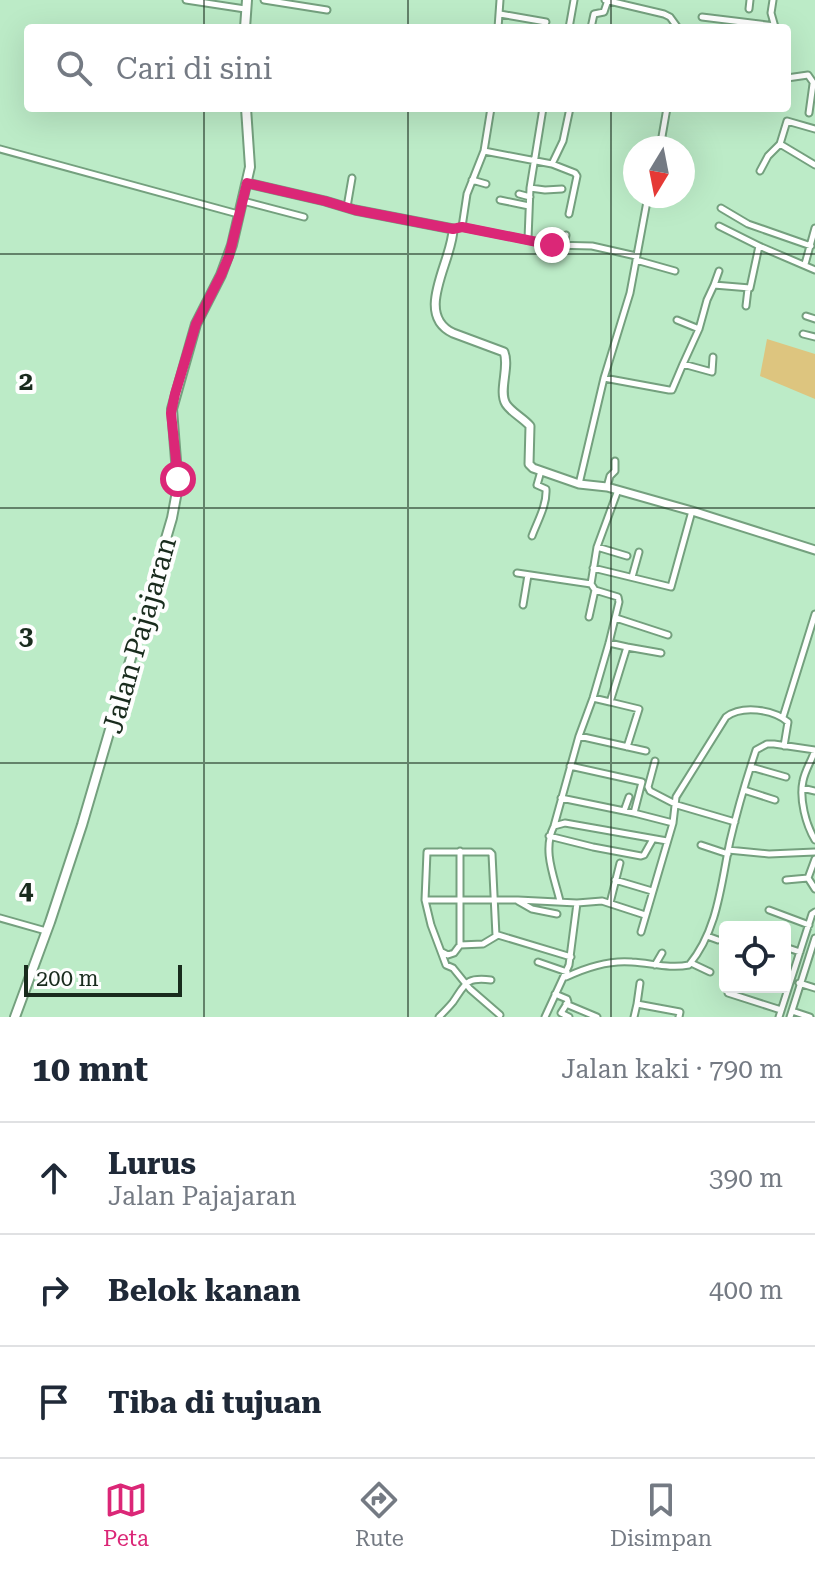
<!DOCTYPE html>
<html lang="id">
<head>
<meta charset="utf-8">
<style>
  :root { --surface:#fff; --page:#f2f2f3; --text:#1f2937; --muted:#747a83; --line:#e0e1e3; --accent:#db2777 }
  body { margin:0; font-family:"Roboto Serif",serif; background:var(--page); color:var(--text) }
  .controls { position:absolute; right:24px; bottom:24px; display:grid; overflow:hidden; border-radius:8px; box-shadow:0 8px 32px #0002 }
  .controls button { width:72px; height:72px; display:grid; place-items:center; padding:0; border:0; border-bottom:2px solid var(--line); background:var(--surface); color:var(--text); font:40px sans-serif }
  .compass { position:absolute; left:623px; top:136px; width:72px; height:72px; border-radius:50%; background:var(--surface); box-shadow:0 8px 32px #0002; rotate:190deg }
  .scale { position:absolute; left:24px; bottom:20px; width:158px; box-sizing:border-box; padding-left:8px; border:4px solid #192b1d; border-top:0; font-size:22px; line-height:28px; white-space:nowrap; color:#192b1d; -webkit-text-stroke:6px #fefefe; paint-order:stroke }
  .stop { position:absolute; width:24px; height:24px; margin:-18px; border:6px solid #db2777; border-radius:50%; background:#fff }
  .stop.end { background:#db2777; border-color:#fff; box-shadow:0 2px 8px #0008 }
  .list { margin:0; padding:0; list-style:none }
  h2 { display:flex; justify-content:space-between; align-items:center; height:104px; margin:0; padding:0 32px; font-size:34px }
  h2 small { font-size:26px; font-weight:400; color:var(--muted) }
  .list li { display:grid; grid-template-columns:52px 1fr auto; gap:24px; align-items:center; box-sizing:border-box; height:112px; padding:0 32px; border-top:2px solid var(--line) }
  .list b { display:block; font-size:30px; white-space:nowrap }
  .list p { margin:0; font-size:26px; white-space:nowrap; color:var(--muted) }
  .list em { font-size:26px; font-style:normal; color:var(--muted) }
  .icon { flex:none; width:44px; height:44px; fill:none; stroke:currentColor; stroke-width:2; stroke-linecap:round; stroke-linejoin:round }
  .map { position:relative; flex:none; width:815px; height:1017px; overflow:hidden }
  .search { position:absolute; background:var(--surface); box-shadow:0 8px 32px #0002; left:24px; right:24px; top:24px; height:88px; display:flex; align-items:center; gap:20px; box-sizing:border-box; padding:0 28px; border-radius:8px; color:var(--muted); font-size:30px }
  .sheet { height:440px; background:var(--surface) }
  nav { display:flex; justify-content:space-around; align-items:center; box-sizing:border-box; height:112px; border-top:2px solid var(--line); background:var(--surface); font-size:22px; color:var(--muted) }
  nav a { display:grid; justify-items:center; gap:4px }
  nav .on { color:var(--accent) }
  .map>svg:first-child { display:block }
  .green { fill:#ddc57f }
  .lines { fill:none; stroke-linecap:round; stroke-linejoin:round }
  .minor-casing { stroke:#74a07e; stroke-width:9 }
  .tertiary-casing { stroke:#74a07e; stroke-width:11 }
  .secondary-casing { stroke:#74a07e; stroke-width:12 }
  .minor { stroke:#fff; stroke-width:5 }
  .tertiary { stroke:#fff; stroke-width:7 }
  .secondary { stroke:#fff; stroke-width:8 }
  .route { stroke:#db2777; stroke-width:10 }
  .grid { fill:none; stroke:#192b1d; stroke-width:2; stroke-opacity:0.55 }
  .labels { text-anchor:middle; stroke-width:8; stroke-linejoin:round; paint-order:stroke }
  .street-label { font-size:28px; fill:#192b1d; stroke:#fefefe }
  .grid-label { font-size:26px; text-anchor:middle; font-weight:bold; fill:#192b1d; stroke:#fefefe; stroke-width:8; stroke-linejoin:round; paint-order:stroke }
</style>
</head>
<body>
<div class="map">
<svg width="815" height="1017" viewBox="0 0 815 1017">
  <rect width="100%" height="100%" fill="#bcebc7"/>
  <path class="green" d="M 767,339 L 815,354 L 815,399 L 760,376 Z"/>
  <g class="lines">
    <g class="minor-casing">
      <path id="minor" d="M 186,0 L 245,9
        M 264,0 L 327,10
        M 605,0 L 664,14 L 670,17 L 678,28
        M 773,0 L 771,13 L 775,27
        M 749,9 L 750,0
        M 500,14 L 546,22
        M 702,17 L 775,26
        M 498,28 L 500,0
        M 569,28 L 574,0
        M 591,28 L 594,14 L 604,12 L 608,0
        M 787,78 L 808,75 L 815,85
        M 809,113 L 813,84
        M 780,144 L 815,165
        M 660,148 L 667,108
        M 0,149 L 238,214
        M 484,151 L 552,164 L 575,173 L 577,176 L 569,214
        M 552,164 L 563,141 L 570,108
        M 760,171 L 768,156 L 780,144 L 787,121 L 815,129
        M 472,180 L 486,184
        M 530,188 L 545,190 L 562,189
        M 519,194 L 530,197
        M 500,200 L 529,206
        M 243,201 L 304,217
        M 347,207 L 352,178
        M 721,208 L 748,224 L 811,246
        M 719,226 L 759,246
        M 462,227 L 467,194 L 484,151 L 491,108
        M 453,229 L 462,227 L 552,245 L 592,246 L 636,256
        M 528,239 L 530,188 L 543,108
        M 564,245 L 566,235
        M 636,260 L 675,271
        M 805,264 L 815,228
        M 714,285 L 719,271
        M 746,306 L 748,289
        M 806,316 L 815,319
        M 677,320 L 699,329
        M 803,334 L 815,337
        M 683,364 L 699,329 L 707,300 L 714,285 L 750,288 L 759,246 L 815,270
        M 604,378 L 669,390 L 672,390 L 683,364 L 712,372 L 713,357
        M 579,484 L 604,378 L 630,293 L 648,196
        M 607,487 L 610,476 L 615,471 L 615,461
        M 532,536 C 538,520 547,505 546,489 L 537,485 L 541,471
        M 597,547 L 627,556
        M 593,568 L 671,587 L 692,511
        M 517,573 L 591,584
        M 632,577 L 639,552
        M 523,605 L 528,575
        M 589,617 L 595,590
        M 616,618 L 668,635
        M 627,647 L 661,653
        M 593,698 L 610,702 L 627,647 L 609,643
        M 610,702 L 639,709 L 627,747
        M 783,717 L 815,614
        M 579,736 L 646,751
        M 815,750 C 812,760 805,770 803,781 C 799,799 806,825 815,840
        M 655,761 L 648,787 L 650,791 L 677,805 L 735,822
        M 570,766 L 642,782 L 634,813
        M 751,767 L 786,777
        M 802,788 L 815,791
        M 744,790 L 775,800
        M 561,798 L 634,813 L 673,823
        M 624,811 L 629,797
        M 554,826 L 565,823 L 667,841
        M 549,836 L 593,847 L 641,856 L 644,855 L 653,839
        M 701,845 L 728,854
        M 728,850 L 769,854 L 815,852
        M 460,851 L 460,945
        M 815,859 L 808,878 L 815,889
        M 615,880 L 652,891
        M 786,880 L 808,878
        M 425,900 L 427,852 L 490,852 L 492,854 L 496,936
        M 518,901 L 532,909 L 557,914
        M 560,901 C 554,876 542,850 554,826 L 579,736 L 593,698 L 609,643 L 619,602 L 618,597 L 595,590 L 591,584 L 597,547 L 618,490
        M 577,903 L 602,901 L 645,915
        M 610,903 L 620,863
        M 769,910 L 809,925
        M 0,918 L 46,931
        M 641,932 L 673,823 L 676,797 L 726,717 C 742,705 773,709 788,722 L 784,746
        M 707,936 L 718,940
        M 785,947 L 800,952
        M 442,952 L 448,955 L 454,953 L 460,945 L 483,944 L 498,935 L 571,957
        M 538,962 L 567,972
        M 691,963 L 710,972
        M 655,965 L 662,953
        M 566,977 C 585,968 610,960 632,962 C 651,963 670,969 689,965 C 718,930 721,884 730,841 C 737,811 746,780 756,750 L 767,744 L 774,744 L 815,750
        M 799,983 L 815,988
        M 728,993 L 781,1010
        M 555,994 L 567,999 L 568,1002 L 561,1013 L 569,1017
        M 566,1004 L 597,1017
        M 637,1004 L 640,983
        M 792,1011 L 810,1017
        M 500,1015 L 470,989 L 453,968 L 446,965 L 431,925 L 425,900 L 518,900 L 577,903 L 569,965 L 545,1017
        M 439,1017 C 444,1012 449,1007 453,1002 C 466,983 466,977 491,980
        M 634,1017 L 637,1004 L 680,1012 L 679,1017
        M 779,1017 L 812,914 L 815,912
        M 790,1017 L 815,938"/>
    </g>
    <g class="tertiary-casing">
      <path id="tertiary" d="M 247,183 L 325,201 L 355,210 L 453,229 C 453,260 413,314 453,333 L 504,352 C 510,367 498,391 506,404 C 511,412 523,418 530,426 L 529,464 L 533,468 L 579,484 L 607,487 L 692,511 L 815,550"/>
    </g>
    <g class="secondary-casing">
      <path id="secondary" d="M 245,28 L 247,0
        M 15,1017 L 50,922 L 82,825 L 172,518 L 178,486 L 172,409 L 196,324 L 221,275 L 232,245 L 250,167 L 246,108"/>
    </g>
    <use href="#minor" class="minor"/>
    <use href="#tertiary" class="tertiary"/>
    <use href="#secondary" class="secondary"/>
  </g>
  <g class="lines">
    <path class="route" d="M 178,479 L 171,413 L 175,394 L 196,324 L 221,275 L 229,256 L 247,183 L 325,201 L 355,210 L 453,229 L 462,227 L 552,245"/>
  </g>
  <path class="grid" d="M 204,0 L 204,28M 408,0 L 408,28M 611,0 L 611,28M 204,108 L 204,1017M 408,108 L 408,1017M 611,108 L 611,1017M 0,254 L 815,254M 0,508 L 815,508M 0,763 L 815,763"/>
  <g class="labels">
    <g class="street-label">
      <text transform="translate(139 635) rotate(-74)" y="10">Jalan Pajajaran</text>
    </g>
  </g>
  <g class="grid-label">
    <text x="26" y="390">2</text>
    <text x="26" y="645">3</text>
    <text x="26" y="899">4</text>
  </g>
</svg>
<div class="controls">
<button><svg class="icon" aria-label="locate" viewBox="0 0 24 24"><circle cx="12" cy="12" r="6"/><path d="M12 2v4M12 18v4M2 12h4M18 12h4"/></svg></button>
</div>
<svg class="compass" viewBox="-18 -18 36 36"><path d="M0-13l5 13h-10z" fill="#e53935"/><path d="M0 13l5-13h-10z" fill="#747a83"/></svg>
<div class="scale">200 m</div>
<div class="stop" style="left:178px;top:479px"></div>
<div class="stop end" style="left:552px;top:245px"></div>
<div class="search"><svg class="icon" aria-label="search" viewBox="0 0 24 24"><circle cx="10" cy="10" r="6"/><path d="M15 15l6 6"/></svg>Cari di sini</div>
</div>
<section class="sheet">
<h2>10 mnt<small>Jalan kaki · 790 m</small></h2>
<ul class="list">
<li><svg class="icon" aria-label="ahead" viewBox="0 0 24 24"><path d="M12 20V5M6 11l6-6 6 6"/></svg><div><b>Lurus</b><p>Jalan Pajajaran</p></div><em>390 m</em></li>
<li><svg class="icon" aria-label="right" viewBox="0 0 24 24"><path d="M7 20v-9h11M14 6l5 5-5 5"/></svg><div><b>Belok kanan</b></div><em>400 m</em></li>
<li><svg class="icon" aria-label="arrive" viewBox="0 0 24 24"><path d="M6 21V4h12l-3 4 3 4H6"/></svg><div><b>Tiba di tujuan</b></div></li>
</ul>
</section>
<nav>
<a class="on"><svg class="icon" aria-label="map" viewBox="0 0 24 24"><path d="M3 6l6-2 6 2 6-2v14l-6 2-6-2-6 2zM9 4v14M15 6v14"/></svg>Peta</a>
<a><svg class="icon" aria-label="directions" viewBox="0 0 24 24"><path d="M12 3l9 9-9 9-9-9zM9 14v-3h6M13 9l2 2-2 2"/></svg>Rute</a>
<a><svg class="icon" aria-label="saved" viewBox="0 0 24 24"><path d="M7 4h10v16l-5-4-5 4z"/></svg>Disimpan</a>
</nav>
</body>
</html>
